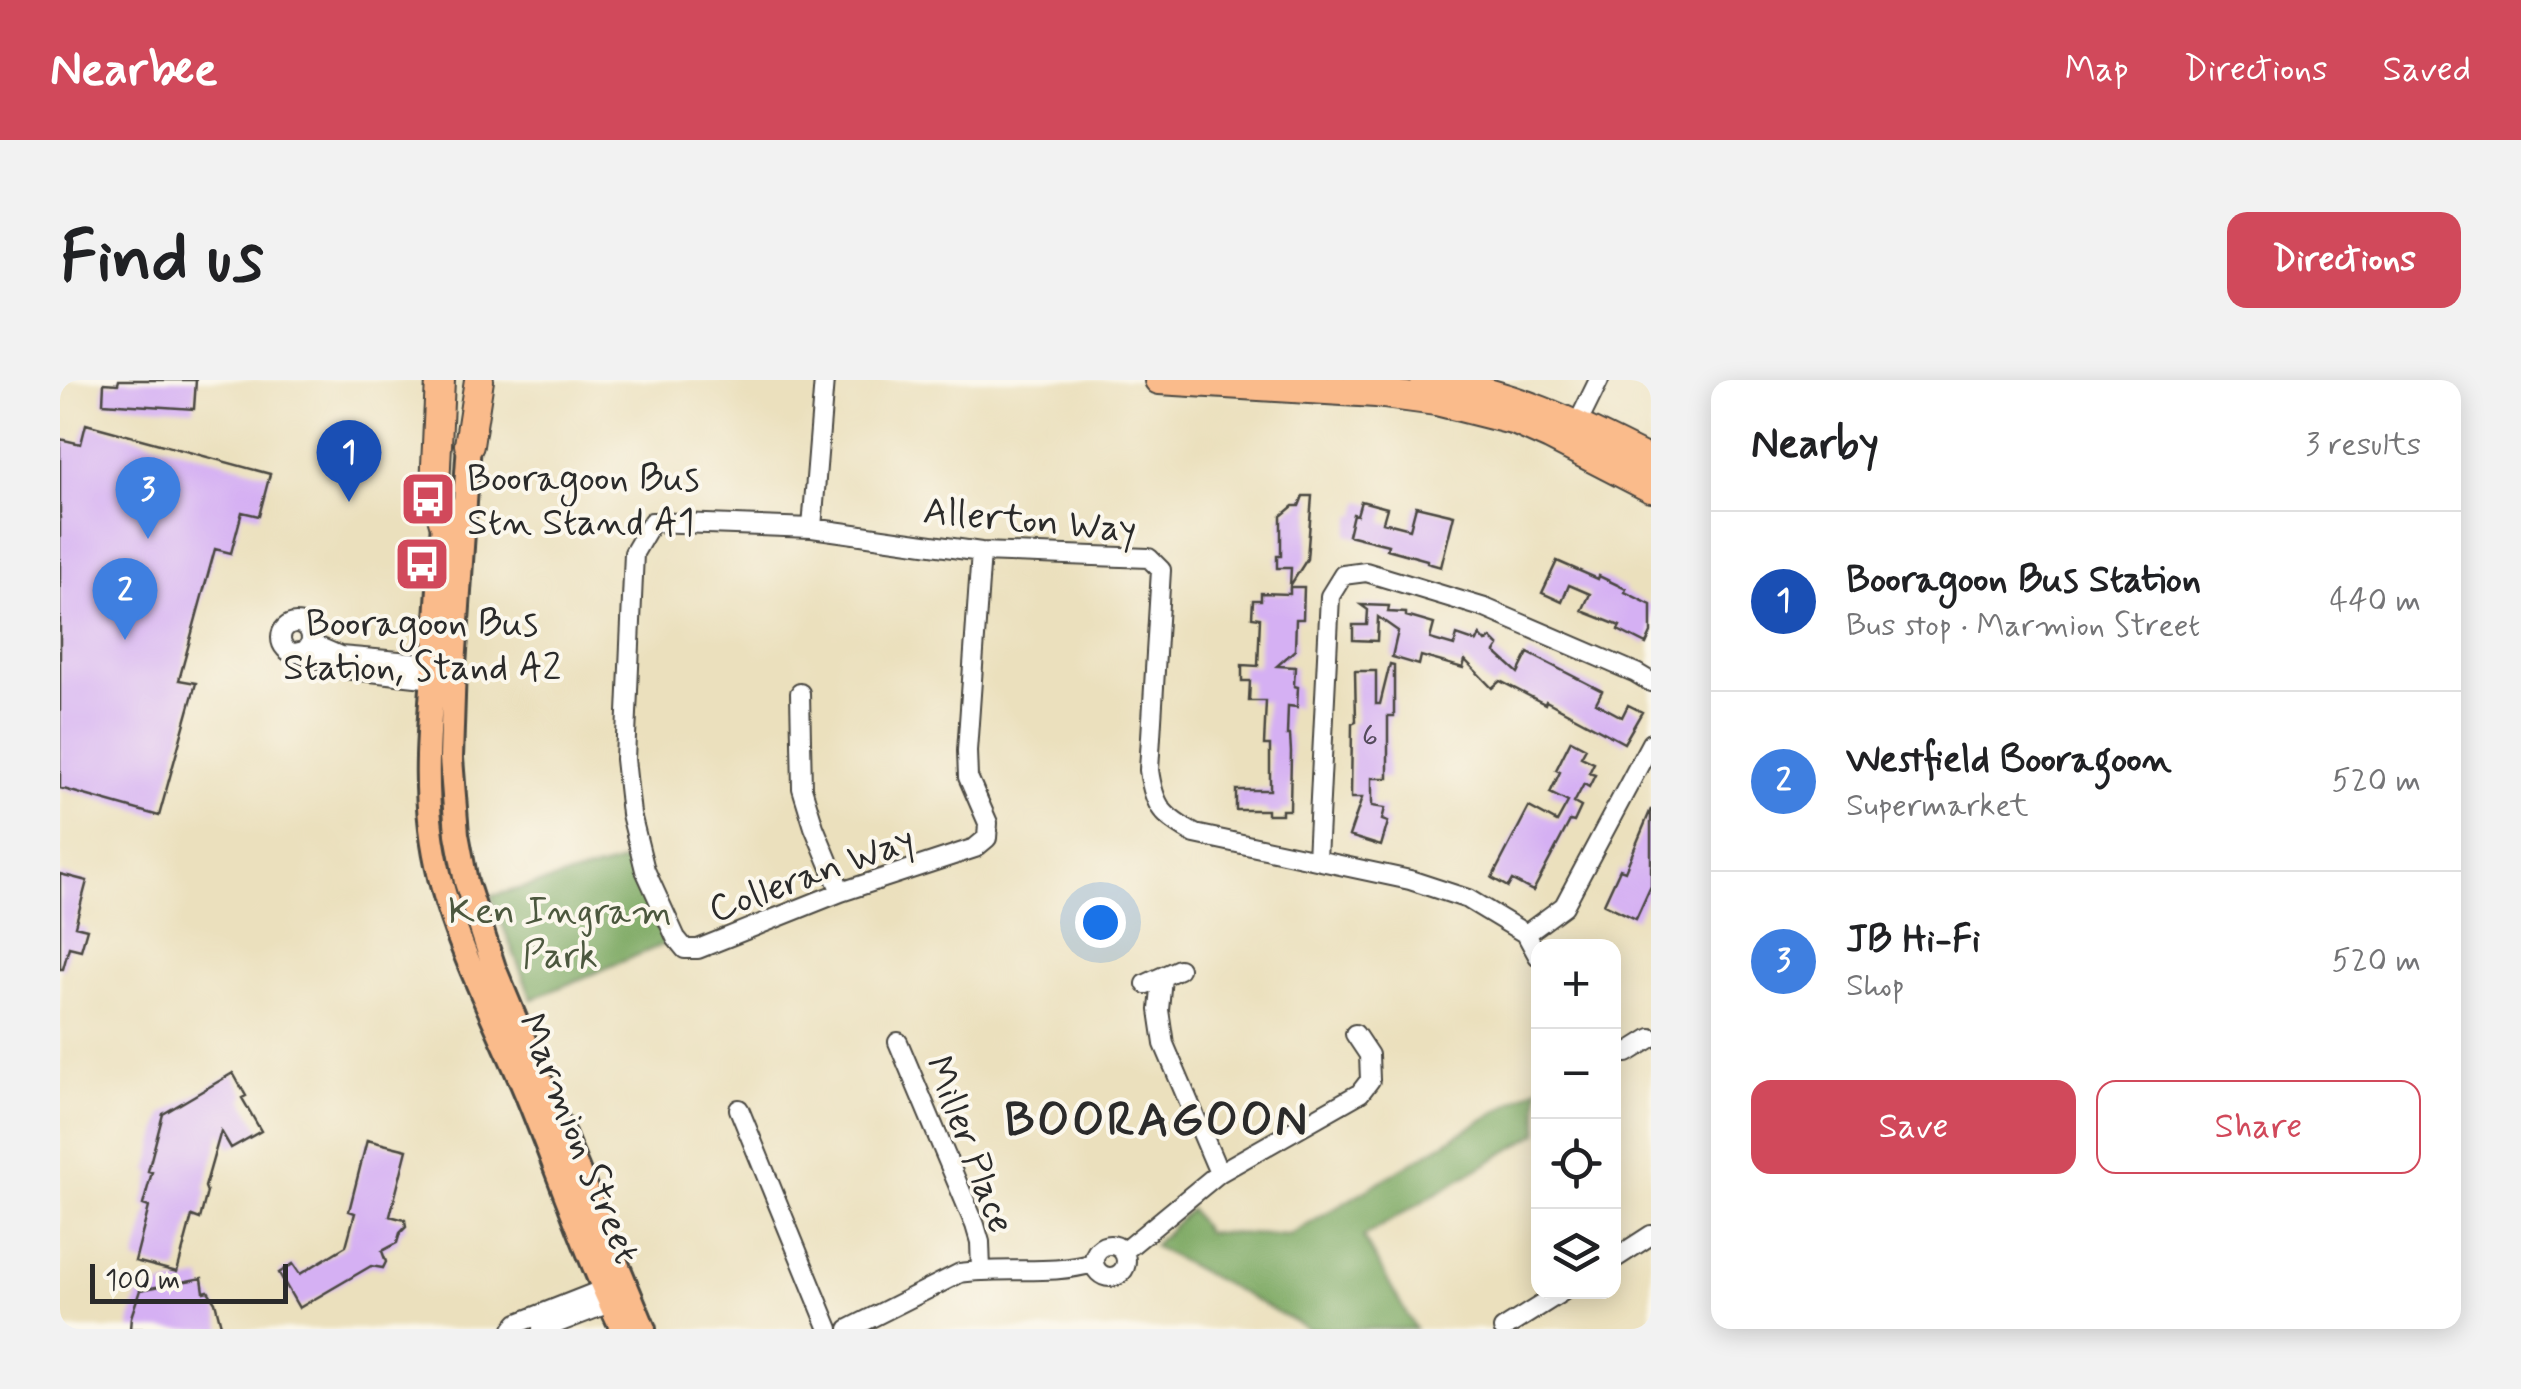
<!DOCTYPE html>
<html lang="en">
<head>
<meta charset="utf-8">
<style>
  :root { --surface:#fff; --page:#f2f2f2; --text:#202124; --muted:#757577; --line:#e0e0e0; --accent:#d1495b }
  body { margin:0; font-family:Mynerve,sans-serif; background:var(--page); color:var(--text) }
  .controls { position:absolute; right:30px; bottom:30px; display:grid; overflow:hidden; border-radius:20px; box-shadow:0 5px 25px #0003 }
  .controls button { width:90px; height:90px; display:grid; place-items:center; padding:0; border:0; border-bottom:2px solid var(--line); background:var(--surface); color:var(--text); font:50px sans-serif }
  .scale { position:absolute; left:30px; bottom:25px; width:198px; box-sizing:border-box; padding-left:10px; border:5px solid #2b2b2b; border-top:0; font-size:28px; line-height:35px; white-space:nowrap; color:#2b2b2b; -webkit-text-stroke:8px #fbf7ec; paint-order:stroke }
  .you { position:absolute; left:1040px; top:542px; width:35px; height:35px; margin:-25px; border:8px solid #fff; border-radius:50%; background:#1a73e8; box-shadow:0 0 0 15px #1a73e833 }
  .badge { display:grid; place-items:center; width:65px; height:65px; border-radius:50%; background:var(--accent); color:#fff; font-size:32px; font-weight:700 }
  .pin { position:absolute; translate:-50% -82px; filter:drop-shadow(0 2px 5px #0008) }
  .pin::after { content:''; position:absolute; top:52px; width:35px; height:30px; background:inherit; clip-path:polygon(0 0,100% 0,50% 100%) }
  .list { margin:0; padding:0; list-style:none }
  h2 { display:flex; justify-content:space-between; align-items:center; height:130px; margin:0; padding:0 40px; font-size:42px }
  h2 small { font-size:32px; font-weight:400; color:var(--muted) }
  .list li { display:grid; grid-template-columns:65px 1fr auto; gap:30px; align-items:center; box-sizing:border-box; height:180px; padding:0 40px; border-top:2px solid var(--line) }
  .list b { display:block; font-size:38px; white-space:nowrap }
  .list p { margin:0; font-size:32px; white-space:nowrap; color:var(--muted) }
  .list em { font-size:32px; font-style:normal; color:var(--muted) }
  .actions { display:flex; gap:20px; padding:30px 40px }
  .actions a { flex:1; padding:22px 0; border:2px solid var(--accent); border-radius:20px; text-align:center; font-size:35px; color:var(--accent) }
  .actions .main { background:var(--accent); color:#fff }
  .icon { flex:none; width:55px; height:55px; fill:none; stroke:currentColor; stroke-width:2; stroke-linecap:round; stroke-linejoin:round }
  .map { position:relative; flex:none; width:1591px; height:949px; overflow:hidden; border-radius:20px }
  header { display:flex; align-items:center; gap:60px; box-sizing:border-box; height:140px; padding:0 50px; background:var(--accent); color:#fff }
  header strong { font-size:48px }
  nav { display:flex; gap:55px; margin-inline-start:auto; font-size:35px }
  .intro { display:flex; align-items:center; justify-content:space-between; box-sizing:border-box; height:240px; padding:0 60px }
  h1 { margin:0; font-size:70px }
  .button { padding:25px 45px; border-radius:20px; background:var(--accent); color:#fff; font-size:35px; font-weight:700 }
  main { display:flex; gap:60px; padding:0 60px }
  aside { flex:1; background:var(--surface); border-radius:20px; box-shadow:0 5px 25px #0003 }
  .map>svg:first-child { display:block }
  .forest { fill:#7aa760; stroke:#526946; stroke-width:2.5 }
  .building { fill:#d5b0f3 }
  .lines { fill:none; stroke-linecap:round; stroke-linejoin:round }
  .minor-casing { stroke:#484641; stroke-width:22 }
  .major-casing { stroke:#484641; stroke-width:28 }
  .highway-casing { stroke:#484641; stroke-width:32 }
  .minor { stroke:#fff; stroke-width:18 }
  .major { stroke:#fabb8b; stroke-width:22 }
  .highway { stroke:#fabb8b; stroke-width:28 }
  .labels { text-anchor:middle; stroke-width:8; stroke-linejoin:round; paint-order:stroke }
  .number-label { font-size:32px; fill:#564c5d }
  .poi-label { font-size:38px; fill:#2b2b2b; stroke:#fbf7ec; text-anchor:start }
  .street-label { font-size:38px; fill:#2b2b2b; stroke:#fbf7ec }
  .park-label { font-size:38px; fill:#4c583e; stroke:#fbf7ec }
  .district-label { font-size:48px; font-weight:bold; letter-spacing:2.5px; fill:#2b2b2b; stroke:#fbf7ec }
</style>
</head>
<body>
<header>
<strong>Nearbee</strong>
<nav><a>Map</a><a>Directions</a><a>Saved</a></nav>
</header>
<div class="intro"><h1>Find us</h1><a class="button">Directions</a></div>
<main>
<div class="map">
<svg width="1591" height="949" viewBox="0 0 1591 949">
  <rect width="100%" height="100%" fill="#fbf7ec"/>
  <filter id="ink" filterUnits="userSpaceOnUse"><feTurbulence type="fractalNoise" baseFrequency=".01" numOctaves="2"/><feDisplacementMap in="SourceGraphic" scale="20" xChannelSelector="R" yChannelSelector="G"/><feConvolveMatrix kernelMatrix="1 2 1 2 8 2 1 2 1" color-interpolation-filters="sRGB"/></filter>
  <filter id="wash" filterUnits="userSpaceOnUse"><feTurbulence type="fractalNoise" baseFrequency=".0048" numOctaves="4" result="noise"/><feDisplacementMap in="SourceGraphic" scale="40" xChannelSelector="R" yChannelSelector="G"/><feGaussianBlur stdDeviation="2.25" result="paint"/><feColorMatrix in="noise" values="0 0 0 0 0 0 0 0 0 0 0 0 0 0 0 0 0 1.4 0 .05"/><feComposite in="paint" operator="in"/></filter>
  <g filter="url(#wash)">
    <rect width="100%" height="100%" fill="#ebe0bd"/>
    <path class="forest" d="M 574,479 L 609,562 L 472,619 L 431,516 Z
      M 1478,707 L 1478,753 L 1303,857 L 1355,949 L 1249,949 L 1093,866 L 1130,829 L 1146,852 L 1229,856 Z"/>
    <g id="blocks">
      <path class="building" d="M 59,0 L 136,0 L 134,29 L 43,23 L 44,3 L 58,4 Z
        M 26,44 L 210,94 L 199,136 L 182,132 L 171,173 L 155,169 L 119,300 L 136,303 L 99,436 L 0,408 L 0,59 L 21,64 Z
        M 1243,116 L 1252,116 L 1247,179 L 1230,206 L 1231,188 L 1217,188 L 1217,176 L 1221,176 L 1221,136 L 1233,126 L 1239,126 Z
        M 1301,121 L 1327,128 L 1323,142 L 1350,149 L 1356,126 L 1394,135 L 1381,187 L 1367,183 L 1367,180 L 1327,169 L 1328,165 L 1288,155 L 1293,134 L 1297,135 Z
        M 1497,181 L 1538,199 L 1539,196 L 1566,209 L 1565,212 L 1591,225 L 1591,253 L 1586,264 L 1558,250 L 1560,246 L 1522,231 L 1530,214 L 1509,205 L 1502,222 L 1482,213 Z
        M 1230,207 L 1244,207 L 1243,239 L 1236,239 L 1235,270 L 1217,286 L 1235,287 L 1234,306 L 1238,307 L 1237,327 L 1228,326 L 1227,355 L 1230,355 L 1231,372 L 1230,430 L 1222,430 L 1222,434 L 1207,434 L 1207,430 L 1176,430 L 1176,410 L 1210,410 L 1210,365 L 1204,365 L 1206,321 L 1189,321 L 1190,301 L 1182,301 L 1182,285 L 1198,286 L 1200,238 L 1192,237 L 1193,220 L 1201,220 L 1201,213 L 1230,214 Z
        M 1301,225 L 1329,226 L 1328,232 L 1346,233 L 1346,236 L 1374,244 L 1370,259 L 1394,266 L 1397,255 L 1417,262 L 1420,255 L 1426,262 L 1431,258 L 1439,266 L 1435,272 L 1458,293 L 1468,273 L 1542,311 L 1536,323 L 1562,337 L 1568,325 L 1582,332 L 1564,363 L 1486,321 L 1485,324 L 1440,301 L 1432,308 L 1405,280 L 1403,288 L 1361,276 L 1359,285 L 1332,277 L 1338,251 L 1318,237 L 1317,261 L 1293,260 L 1293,245 L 1307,245 L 1308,230 Z
        M 1330,284 L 1334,285 L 1334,336 L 1328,336 L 1328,398 L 1312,398 L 1312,426 L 1325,428 L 1322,440 L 1328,442 L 1321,466 L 1289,456 L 1302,418 L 1291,418 L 1292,344 L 1296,342 L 1295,291 L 1316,291 L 1316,324 L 1320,324 Z
        M 1511,360 L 1526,368 L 1521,377 L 1534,383 L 1529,393 L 1535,395 L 1529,407 L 1524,404 L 1514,423 L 1521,427 L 1514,442 L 1510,441 L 1473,511 L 1452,500 L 1448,507 L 1432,498 L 1469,427 L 1497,442 L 1508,422 L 1490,413 L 1500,392 L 1496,390 Z
        M 1591,429 L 1591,506 L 1576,539 L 1544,524 L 1560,489 L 1565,491 Z
        M 0,494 L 27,501 L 15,546 L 27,549 L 21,570 L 9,567 L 3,589 L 0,589 Z
        M 173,693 L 186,716 L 182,718 L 201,751 L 171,768 L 161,751 L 145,807 L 147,812 L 140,839 L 132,836 L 117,892 L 75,881 L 89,827 L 83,825 L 92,792 L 88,791 L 103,734 Z
        M 307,760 L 347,770 L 330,836 L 345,840 L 346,847 L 340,853 L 337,863 L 322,871 L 326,882 L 323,888 L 311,886 L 239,928 L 219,893 L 233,884 L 240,894 L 286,866 L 295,833 L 289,831 Z
        M 142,898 L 144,912 L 148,911 L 155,922 L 162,949 L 70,949 L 71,937 L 80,910 Z"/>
    </g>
  </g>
  <g filter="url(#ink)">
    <use href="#blocks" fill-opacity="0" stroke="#484641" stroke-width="2.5"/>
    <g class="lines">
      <g class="minor-casing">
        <path id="minor" d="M 1513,53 L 1539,0
          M 752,148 L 764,0
          M 921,172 L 907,371 L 908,397 L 928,443 L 927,458 L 915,468 L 781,512 L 638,569 L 625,569 L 616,558 L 585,490 L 571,434 L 565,379 L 574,173 L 592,142 L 752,148 L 921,172 L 1089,178 L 1101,190 L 1089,390 C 1094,427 1103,437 1135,454 L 1350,500 L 1408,519 L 1466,554 L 1478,576
          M221 258a15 15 0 1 1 30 0a15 15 0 1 1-30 0Z
          M 250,263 L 280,276 L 386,285
          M 239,272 L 283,289 L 383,300
          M 740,313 L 742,408 L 754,447 L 781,512
          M 1257,479 L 1270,216 L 1283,195 L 1306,192 L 1425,228 L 1576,293 L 1591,302
          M 1466,554 L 1504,526 L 1591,363
          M 1102,597 L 1099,630 L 1104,664 L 1159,793
          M 1086,604 L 1119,589
          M 838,662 L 915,845 L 920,862 L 921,890
          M 1554,673 L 1567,673 L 1591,658
          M 679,729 L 769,949
          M1034 881a16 16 0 1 1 32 0a16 16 0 1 1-32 0Z
          M 1063,872 L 1159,793 L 1300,713 L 1310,700 L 1309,675 L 1295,654
          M 1554,879 L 1591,855
          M 453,949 L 458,943 L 554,905
          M 482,949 L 560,919
          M 789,949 L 900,893 C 944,886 991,896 1033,883
          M 1443,949 L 1502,912"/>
      </g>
      <g class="major-casing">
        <path id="major" d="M 410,48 L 394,286 L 391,378 L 397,454 L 406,502 L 434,588 L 584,949
          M 384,123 C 381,176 378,229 374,282 C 370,338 364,392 371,448 C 382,546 435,635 471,725 C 501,800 527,876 562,949"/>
      </g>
      <g class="highway-casing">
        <path id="highway" d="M 380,0 L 375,107 L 383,140
          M 1099,0 L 1316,13 L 1376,21 L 1456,41 L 1490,56 L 1591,108
          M 1365,0 C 1453,13 1513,42 1591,82
          M 409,65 L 419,0"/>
      </g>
      <use href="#minor" class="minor"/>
      <use href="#major" class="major"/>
      <use href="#highway" class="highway"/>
    </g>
  </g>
  <defs>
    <g id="bus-square" transform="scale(2.875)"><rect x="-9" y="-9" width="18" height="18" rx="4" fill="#d1495b" stroke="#fbf7ec"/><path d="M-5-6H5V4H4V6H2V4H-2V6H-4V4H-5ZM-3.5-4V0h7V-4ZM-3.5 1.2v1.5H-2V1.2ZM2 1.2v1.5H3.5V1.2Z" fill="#fff"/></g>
  </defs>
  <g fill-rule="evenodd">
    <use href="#bus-square" x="368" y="119"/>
    <use href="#bus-square" x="362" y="184"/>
  </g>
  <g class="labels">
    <g class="number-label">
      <text x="1310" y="365">6</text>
    </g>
    <g class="poi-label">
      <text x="407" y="110">Booragoon Bus<tspan x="407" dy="44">Stn Stand A1</tspan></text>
      <text x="362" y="255" text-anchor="middle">Booragoon Bus<tspan x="362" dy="44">Station, Stand A2</tspan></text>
    </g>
    <g class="street-label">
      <text transform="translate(970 139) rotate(5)" y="13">Allerton Way</text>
      <text transform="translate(751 493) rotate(-20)" y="13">Colleran Way</text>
      <text transform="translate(520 758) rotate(68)" y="13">Marmion Street</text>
      <text transform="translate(911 764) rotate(69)" y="13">Miller Place</text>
    </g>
    <g class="park-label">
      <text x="500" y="543">Ken Ingram<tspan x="500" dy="44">Park</tspan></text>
    </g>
    <g class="district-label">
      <text x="1097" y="755">BOORAGOON</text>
    </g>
  </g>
</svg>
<div class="controls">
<button>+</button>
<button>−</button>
<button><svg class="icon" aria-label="locate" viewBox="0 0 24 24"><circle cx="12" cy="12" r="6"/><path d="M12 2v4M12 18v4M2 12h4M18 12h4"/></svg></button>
<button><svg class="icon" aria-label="layers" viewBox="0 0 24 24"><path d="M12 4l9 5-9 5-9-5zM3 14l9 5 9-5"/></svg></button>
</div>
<div class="scale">100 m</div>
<div class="you"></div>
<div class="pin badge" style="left:289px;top:122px;background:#1a4fb4">1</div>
<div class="pin badge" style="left:65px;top:260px;background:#3f7fe0">2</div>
<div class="pin badge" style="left:88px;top:159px;background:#3f7fe0">3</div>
</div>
<aside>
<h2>Nearby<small>3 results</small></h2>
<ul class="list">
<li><span class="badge" style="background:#1a4fb4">1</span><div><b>Booragoon Bus Station</b><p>Bus stop · Marmion Street</p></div><em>440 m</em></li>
<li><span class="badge" style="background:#3f7fe0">2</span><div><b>Westfield Booragoon</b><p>Supermarket</p></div><em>520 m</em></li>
<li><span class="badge" style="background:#3f7fe0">3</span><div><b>JB Hi-Fi</b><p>Shop</p></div><em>520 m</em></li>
</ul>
<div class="actions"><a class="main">Save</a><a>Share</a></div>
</aside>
</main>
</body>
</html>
